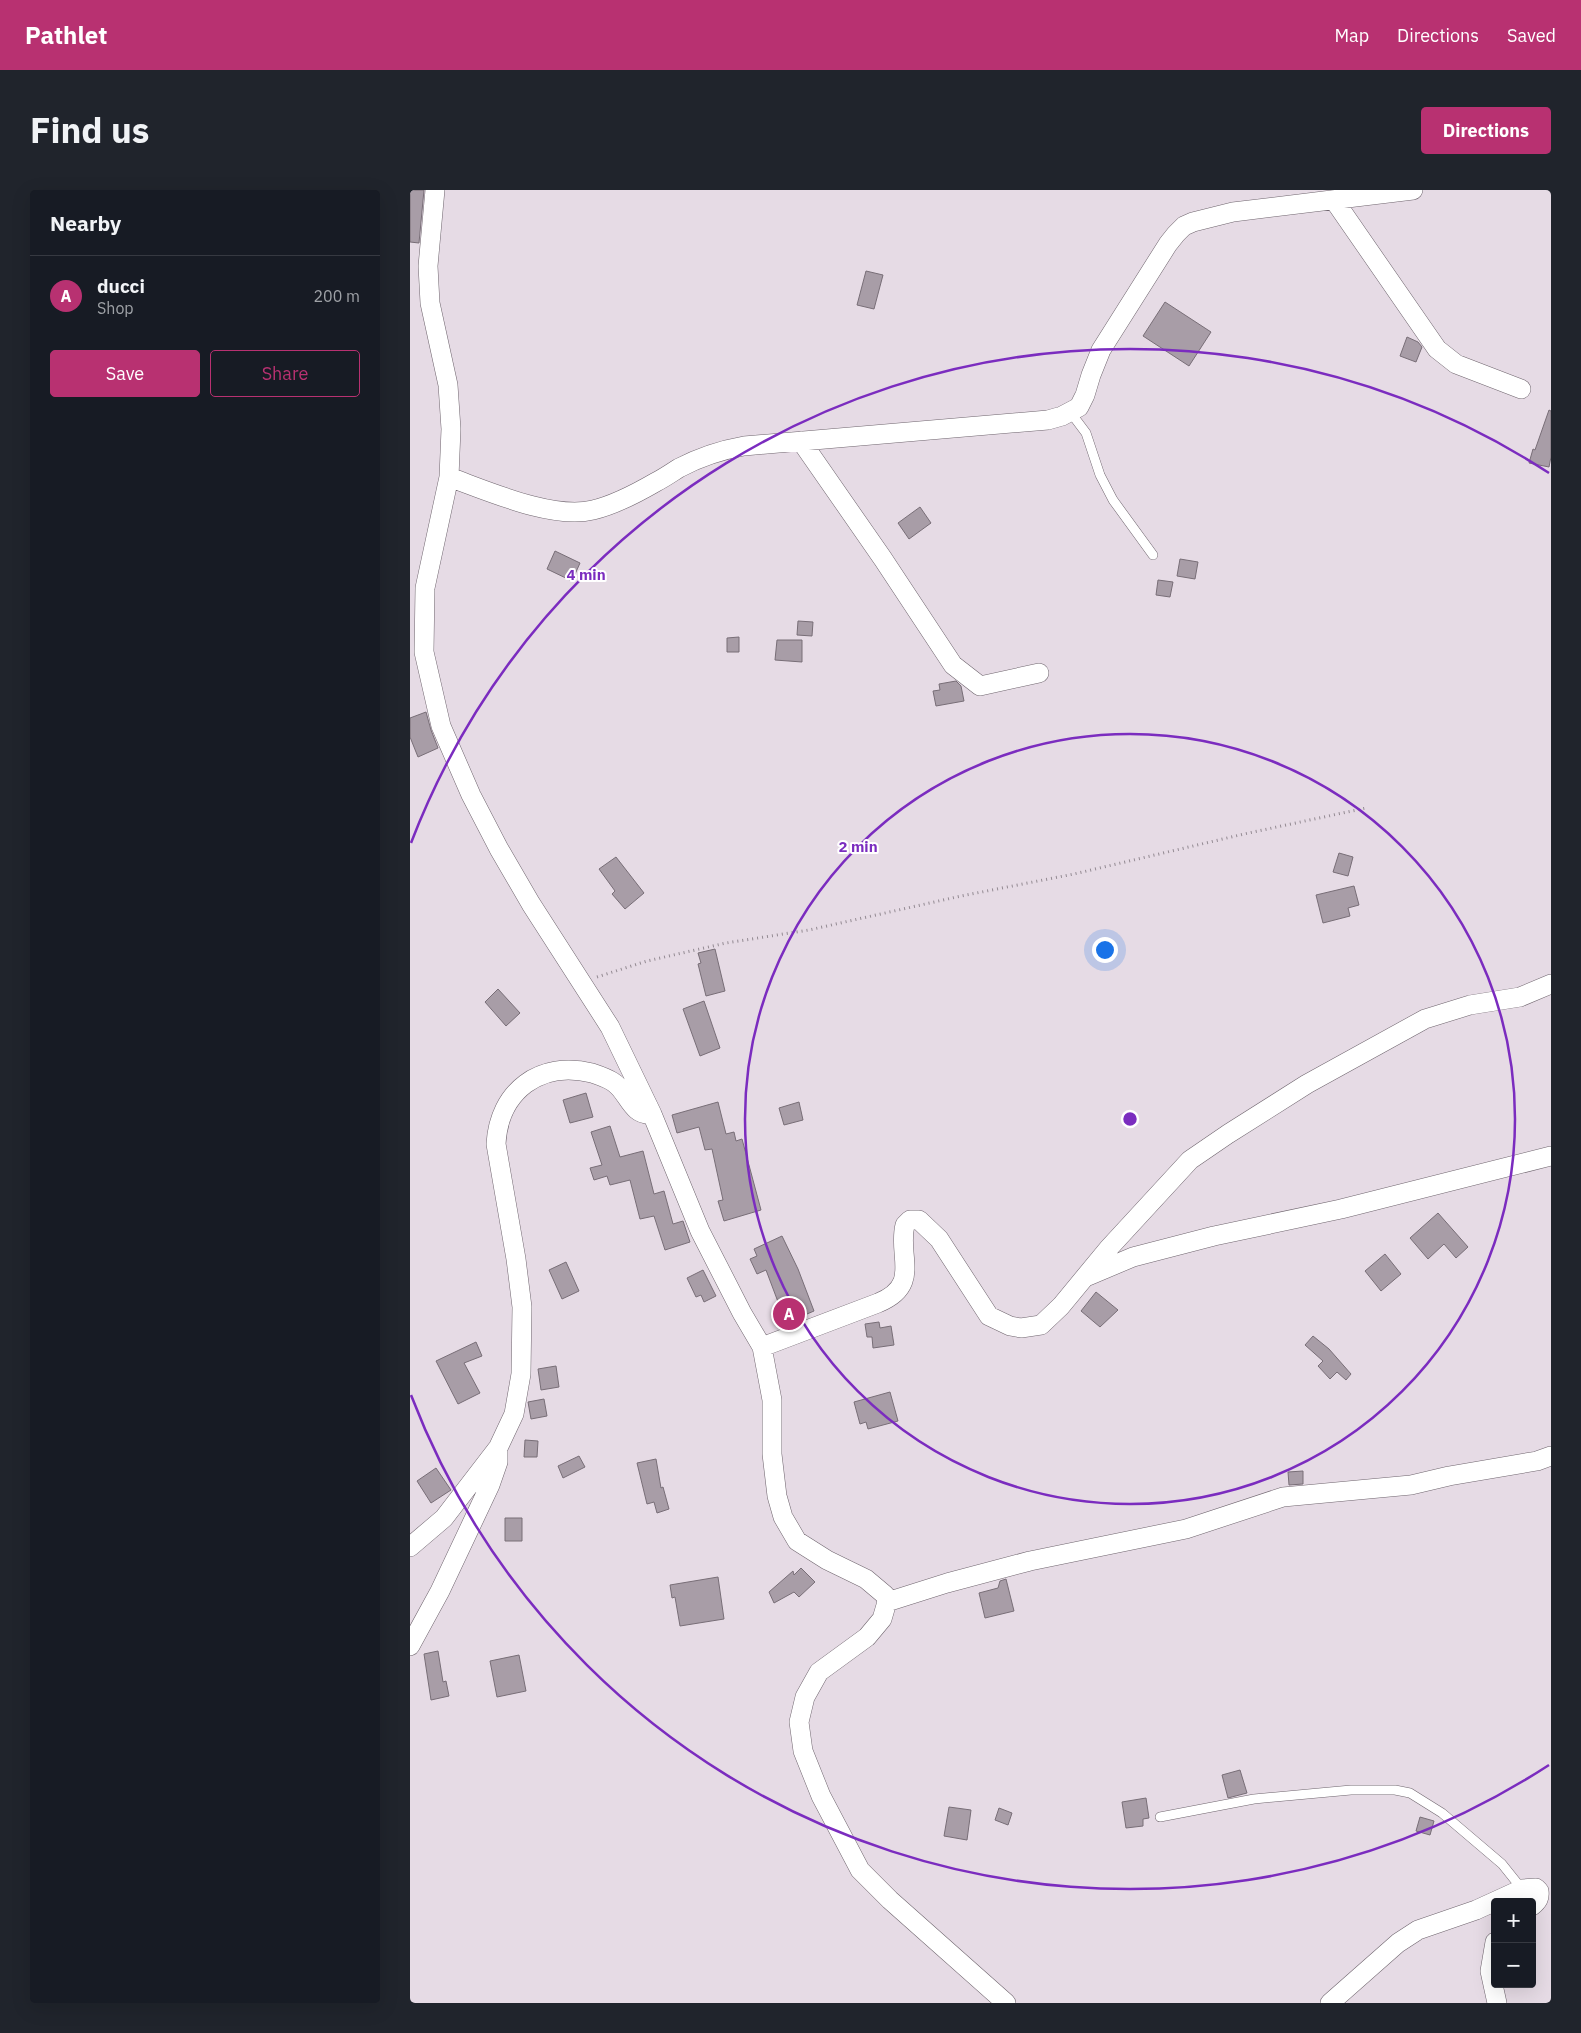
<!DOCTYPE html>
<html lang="en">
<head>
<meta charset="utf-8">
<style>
  :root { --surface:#171b24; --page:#20242c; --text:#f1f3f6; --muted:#9ea1a6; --line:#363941; --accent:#b83171 }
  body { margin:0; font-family:"IBM Plex Sans",sans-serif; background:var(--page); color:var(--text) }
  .controls { position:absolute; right:15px; bottom:15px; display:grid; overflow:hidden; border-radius:5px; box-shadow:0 5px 20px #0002 }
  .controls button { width:45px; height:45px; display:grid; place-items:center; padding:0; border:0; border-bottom:1px solid var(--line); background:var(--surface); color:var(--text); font:25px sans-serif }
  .you { position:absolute; left:694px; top:759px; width:18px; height:18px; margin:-12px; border:4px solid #fff; border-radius:50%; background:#1a73e8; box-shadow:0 0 0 8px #1a73e833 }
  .badge { display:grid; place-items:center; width:32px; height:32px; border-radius:50%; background:var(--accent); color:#fff; font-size:16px; font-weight:700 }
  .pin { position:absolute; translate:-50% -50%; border:2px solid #fff; box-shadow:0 1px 5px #0006 }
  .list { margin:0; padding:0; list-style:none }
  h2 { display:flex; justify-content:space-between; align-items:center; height:65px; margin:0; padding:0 20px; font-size:21px }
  h2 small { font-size:16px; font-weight:400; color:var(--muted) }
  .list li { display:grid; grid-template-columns:32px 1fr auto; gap:15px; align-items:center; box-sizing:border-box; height:80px; padding:0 20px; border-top:1px solid var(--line) }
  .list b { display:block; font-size:19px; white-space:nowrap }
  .list p { margin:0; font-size:16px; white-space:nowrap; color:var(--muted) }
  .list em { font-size:16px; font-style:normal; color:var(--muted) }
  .actions { display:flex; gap:10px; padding:15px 20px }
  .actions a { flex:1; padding:11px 0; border:1px solid var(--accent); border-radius:5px; text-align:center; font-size:18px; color:var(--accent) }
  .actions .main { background:var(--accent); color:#fff }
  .map { position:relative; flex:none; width:1141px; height:1813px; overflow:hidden; border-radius:5px }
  header { display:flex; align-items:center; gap:30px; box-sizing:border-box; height:70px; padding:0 25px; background:var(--accent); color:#fff }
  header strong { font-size:24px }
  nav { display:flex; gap:28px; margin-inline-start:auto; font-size:18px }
  .intro { display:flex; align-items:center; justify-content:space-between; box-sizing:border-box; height:120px; padding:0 30px }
  h1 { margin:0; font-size:35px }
  .button { padding:12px 22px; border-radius:5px; background:var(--accent); color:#fff; font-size:18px; font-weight:700 }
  main { display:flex; gap:30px; padding:0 30px }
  aside { flex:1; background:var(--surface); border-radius:5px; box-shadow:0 5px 20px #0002 }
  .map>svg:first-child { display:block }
  .building { fill:#a89da7; stroke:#786e77 }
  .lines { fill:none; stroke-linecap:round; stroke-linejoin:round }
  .lane-casing { stroke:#6f656e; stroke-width:10 }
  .street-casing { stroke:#6f656e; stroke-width:20 }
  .path { stroke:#938a92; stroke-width:3; stroke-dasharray:1 4; stroke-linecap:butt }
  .lane { stroke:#fff; stroke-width:9 }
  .street { stroke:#fff; stroke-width:19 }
  .ring { fill:none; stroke:#7b2cbf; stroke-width:2.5 }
  .centre { fill:#7b2cbf; stroke:#fff; stroke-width:2.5 }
  .ring-label { font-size:15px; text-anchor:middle; font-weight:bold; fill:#7b2cbf; stroke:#fff; stroke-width:4; stroke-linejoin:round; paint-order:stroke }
</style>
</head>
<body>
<header>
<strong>Pathlet</strong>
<nav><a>Map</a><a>Directions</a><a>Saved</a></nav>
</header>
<div class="intro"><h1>Find us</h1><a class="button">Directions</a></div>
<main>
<aside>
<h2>Nearby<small></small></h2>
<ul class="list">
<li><span class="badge">A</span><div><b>ducci</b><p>Shop</p></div><em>200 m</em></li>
</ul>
<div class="actions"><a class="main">Save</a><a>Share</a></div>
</aside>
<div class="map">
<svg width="1141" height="1813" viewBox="0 0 1141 1813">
  <rect width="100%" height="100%" fill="#e6dbe5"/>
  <path class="building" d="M 0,0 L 14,0 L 9,53 L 0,52 Z
    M 456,81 L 473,85 L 464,119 L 447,115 Z
    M 755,112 L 801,142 L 779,176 L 733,146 Z
    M 997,147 L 1008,152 L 1012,157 L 1006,172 L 990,166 Z
    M 1139,220 L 1141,221 L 1141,267 L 1139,277 L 1119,273 L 1123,259 L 1125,260 Z
    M 510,317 L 521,333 L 499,349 L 488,333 Z
    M 145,361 L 170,373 L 162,391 L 137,379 Z
    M 770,369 L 788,372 L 785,389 L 767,386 Z
    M 748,390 L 763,392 L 760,407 L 746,405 Z
    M 388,431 L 403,432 L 402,446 L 387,445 Z
    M 329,447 L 329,462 L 317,462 L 317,448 Z
    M 367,450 L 392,450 L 392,472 L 365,470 Z
    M 546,491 L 551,496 L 554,511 L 526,516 L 523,501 L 530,500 L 529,494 Z
    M 16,522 L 21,540 L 28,558 L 8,567 L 0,547 L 0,528 Z
    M 929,663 L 943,667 L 938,686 L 923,682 Z
    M 206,667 L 234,703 L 215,719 L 202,704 L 205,701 L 189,679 Z
    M 944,696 L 949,715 L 938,718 L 940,726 L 913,733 L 906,705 Z
    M 305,759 L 315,801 L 296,806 L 288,774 L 291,773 L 288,763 Z
    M 88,799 L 110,823 L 96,836 L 75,812 Z
    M 294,811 L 310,858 L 290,866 L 273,819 Z
    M 176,903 L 183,927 L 160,933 L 153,910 Z
    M 308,912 L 316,944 L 324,942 L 326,951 L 332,949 L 351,1020 L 314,1031 L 308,1011 L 313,1010 L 302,959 L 295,960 L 289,937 L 267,943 L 262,925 Z
    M 389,912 L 393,930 L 374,935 L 369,918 Z
    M 200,936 L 210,967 L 233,961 L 244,1004 L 254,1001 L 263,1034 L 273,1031 L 280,1052 L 255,1060 L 244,1026 L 230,1029 L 220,990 L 200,995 L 197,986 L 184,990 L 180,978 L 192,975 L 181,942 Z
    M 1028,1023 L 1058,1057 L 1046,1068 L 1034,1054 L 1018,1069 L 1000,1048 Z
    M 372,1046 L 388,1079 L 404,1121 L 376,1133 L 356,1080 L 347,1084 L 340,1069 L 347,1066 L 344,1059 Z
    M 975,1064 L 991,1084 L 971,1101 L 955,1081 Z
    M 156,1072 L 169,1101 L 152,1109 L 139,1080 Z
    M 293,1080 L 306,1106 L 294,1112 L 291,1105 L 286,1107 L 277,1088 Z
    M 686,1102 L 708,1120 L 690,1137 L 671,1121 Z
    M 469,1132 L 470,1138 L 481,1136 L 484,1155 L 463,1158 L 462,1147 L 457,1147 L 455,1134 Z
    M 903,1146 L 919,1159 L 941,1184 L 936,1190 L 927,1182 L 920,1189 L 908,1176 L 913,1171 L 895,1155 Z
    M 66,1152 L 72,1166 L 54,1173 L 70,1203 L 48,1214 L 26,1171 Z
    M 146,1176 L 149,1197 L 131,1200 L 128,1179 Z
    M 480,1202 L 488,1231 L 458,1239 L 456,1232 L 450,1234 L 444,1212 Z
    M 134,1209 L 137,1226 L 121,1229 L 118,1212 Z
    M 115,1250 L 128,1251 L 127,1267 L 114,1267 Z
    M 169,1266 L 175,1277 L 153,1288 L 148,1276 Z
    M 246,1269 L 251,1298 L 253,1297 L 259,1319 L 247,1323 L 244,1312 L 237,1314 L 227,1273 Z
    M 26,1278 L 41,1300 L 21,1313 L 7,1291 Z
    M 893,1281 L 893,1294 L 879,1295 L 878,1282 Z
    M 95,1328 L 112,1328 L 112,1351 L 95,1351 Z
    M 391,1378 L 405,1392 L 389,1407 L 384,1402 L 364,1413 L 359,1402 L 383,1381 L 384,1385 Z
    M 308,1387 L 314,1429 L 270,1436 L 265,1407 L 262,1408 L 260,1395 Z
    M 596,1389 L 604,1421 L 575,1428 L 569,1403 L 588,1398 L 590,1391 Z
    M 28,1461 L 33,1492 L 36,1491 L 39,1506 L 21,1510 L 14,1464 Z
    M 109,1465 L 116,1501 L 87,1507 L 80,1471 Z
    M 830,1580 L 837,1603 L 818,1608 L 812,1585 Z
    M 736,1608 L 739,1628 L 733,1629 L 733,1636 L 716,1638 L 712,1612 Z
    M 539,1617 L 561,1620 L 557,1650 L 534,1646 Z
    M 589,1618 L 602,1623 L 598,1635 L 585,1630 Z
    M 1010,1627 L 1024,1631 L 1020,1645 L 1006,1641 Z"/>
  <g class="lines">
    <g class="lane-casing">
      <path id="lane" d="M 661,223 L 676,243 L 690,285 L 703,310 L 743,365
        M 750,1627 L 844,1609 L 941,1600 L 985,1600 L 1000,1603 L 1032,1623 L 1092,1674 L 1112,1699"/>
    </g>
    <g class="street-casing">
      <path id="street" d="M 25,0 L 18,76 L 20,113 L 38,195 L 41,239 L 39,287 L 15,398 L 14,462 L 31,536 L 61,605 L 89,659 L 121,714 L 200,837 L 242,924 L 290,1041 L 332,1123 L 352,1157 L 362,1210 L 362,1264 L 367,1306 L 373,1327 L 387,1351 L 417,1370 L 456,1389 L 475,1405 L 477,1412 L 472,1429 L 457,1447 L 409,1482 L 395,1507 L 389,1532 L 393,1561 L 411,1606 L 450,1680 L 480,1710 L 596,1813
        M 924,10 L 1027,159 L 1046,174 L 1111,199
        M 391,251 L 473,369 L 543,475 L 570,496 L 629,483
        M 39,287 C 78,301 143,330 183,320 C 205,315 227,303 246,292 C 254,288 261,283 269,278 C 290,267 311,260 334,256 L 638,230 L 652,226 L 669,217 L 675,205 L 681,185 L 691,160 L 758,54 L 766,44 L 774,36 L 783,32 L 823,22 L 1003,0
        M 678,1086 L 723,1067 L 804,1046 L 931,1019 L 1141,966
        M 352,1157 L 468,1113 C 512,1095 487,1066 495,1035 L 500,1030 L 509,1030 L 529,1049 L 579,1126 L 600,1136 L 611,1138 L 631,1135 L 651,1116 L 698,1059 L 780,970 L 818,944 L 897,894 L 1015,829 L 1060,815 L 1110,807 L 1141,794
        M 0,1357 L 34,1328 L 87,1259
        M 477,1412 L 537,1393 L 620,1371 L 776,1339 L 873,1307 L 1001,1295 L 1039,1286 L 1127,1271 L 1141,1266
        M 0,1456 L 30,1401 L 80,1295 L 88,1272 L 88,1258 L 104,1224 L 111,1184 L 112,1117 L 106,1069 L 86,954 C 89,901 130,870 182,883 C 188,885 197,888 203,892 C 218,901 221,927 242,924
        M 1085,1752 L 1080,1781 L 1087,1813
        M 920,1813 L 988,1753 L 1008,1740 L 1066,1720 L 1112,1699 L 1126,1698 L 1129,1701 C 1130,1708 1128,1711 1122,1716"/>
    </g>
    <path class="path" d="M 187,787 L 237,771 L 316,753 L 399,740 L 551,706 L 664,684 L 834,644 L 956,618"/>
    <use href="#lane" class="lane"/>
    <use href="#street" class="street"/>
  </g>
  <g class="ring">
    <circle cx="720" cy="929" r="385"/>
    <path d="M1139 1575A770 770 0 0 1 1 1205M1 653A770 770 0 0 1 1139 283"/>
  </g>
  <circle cx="720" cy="929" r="8" class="centre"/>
  <g class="ring-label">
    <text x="176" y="390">4 min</text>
    <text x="448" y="662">2 min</text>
  </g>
</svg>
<div class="controls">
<button>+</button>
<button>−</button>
</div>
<div class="you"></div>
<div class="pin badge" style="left:379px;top:1124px">A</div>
</div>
</main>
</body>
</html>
